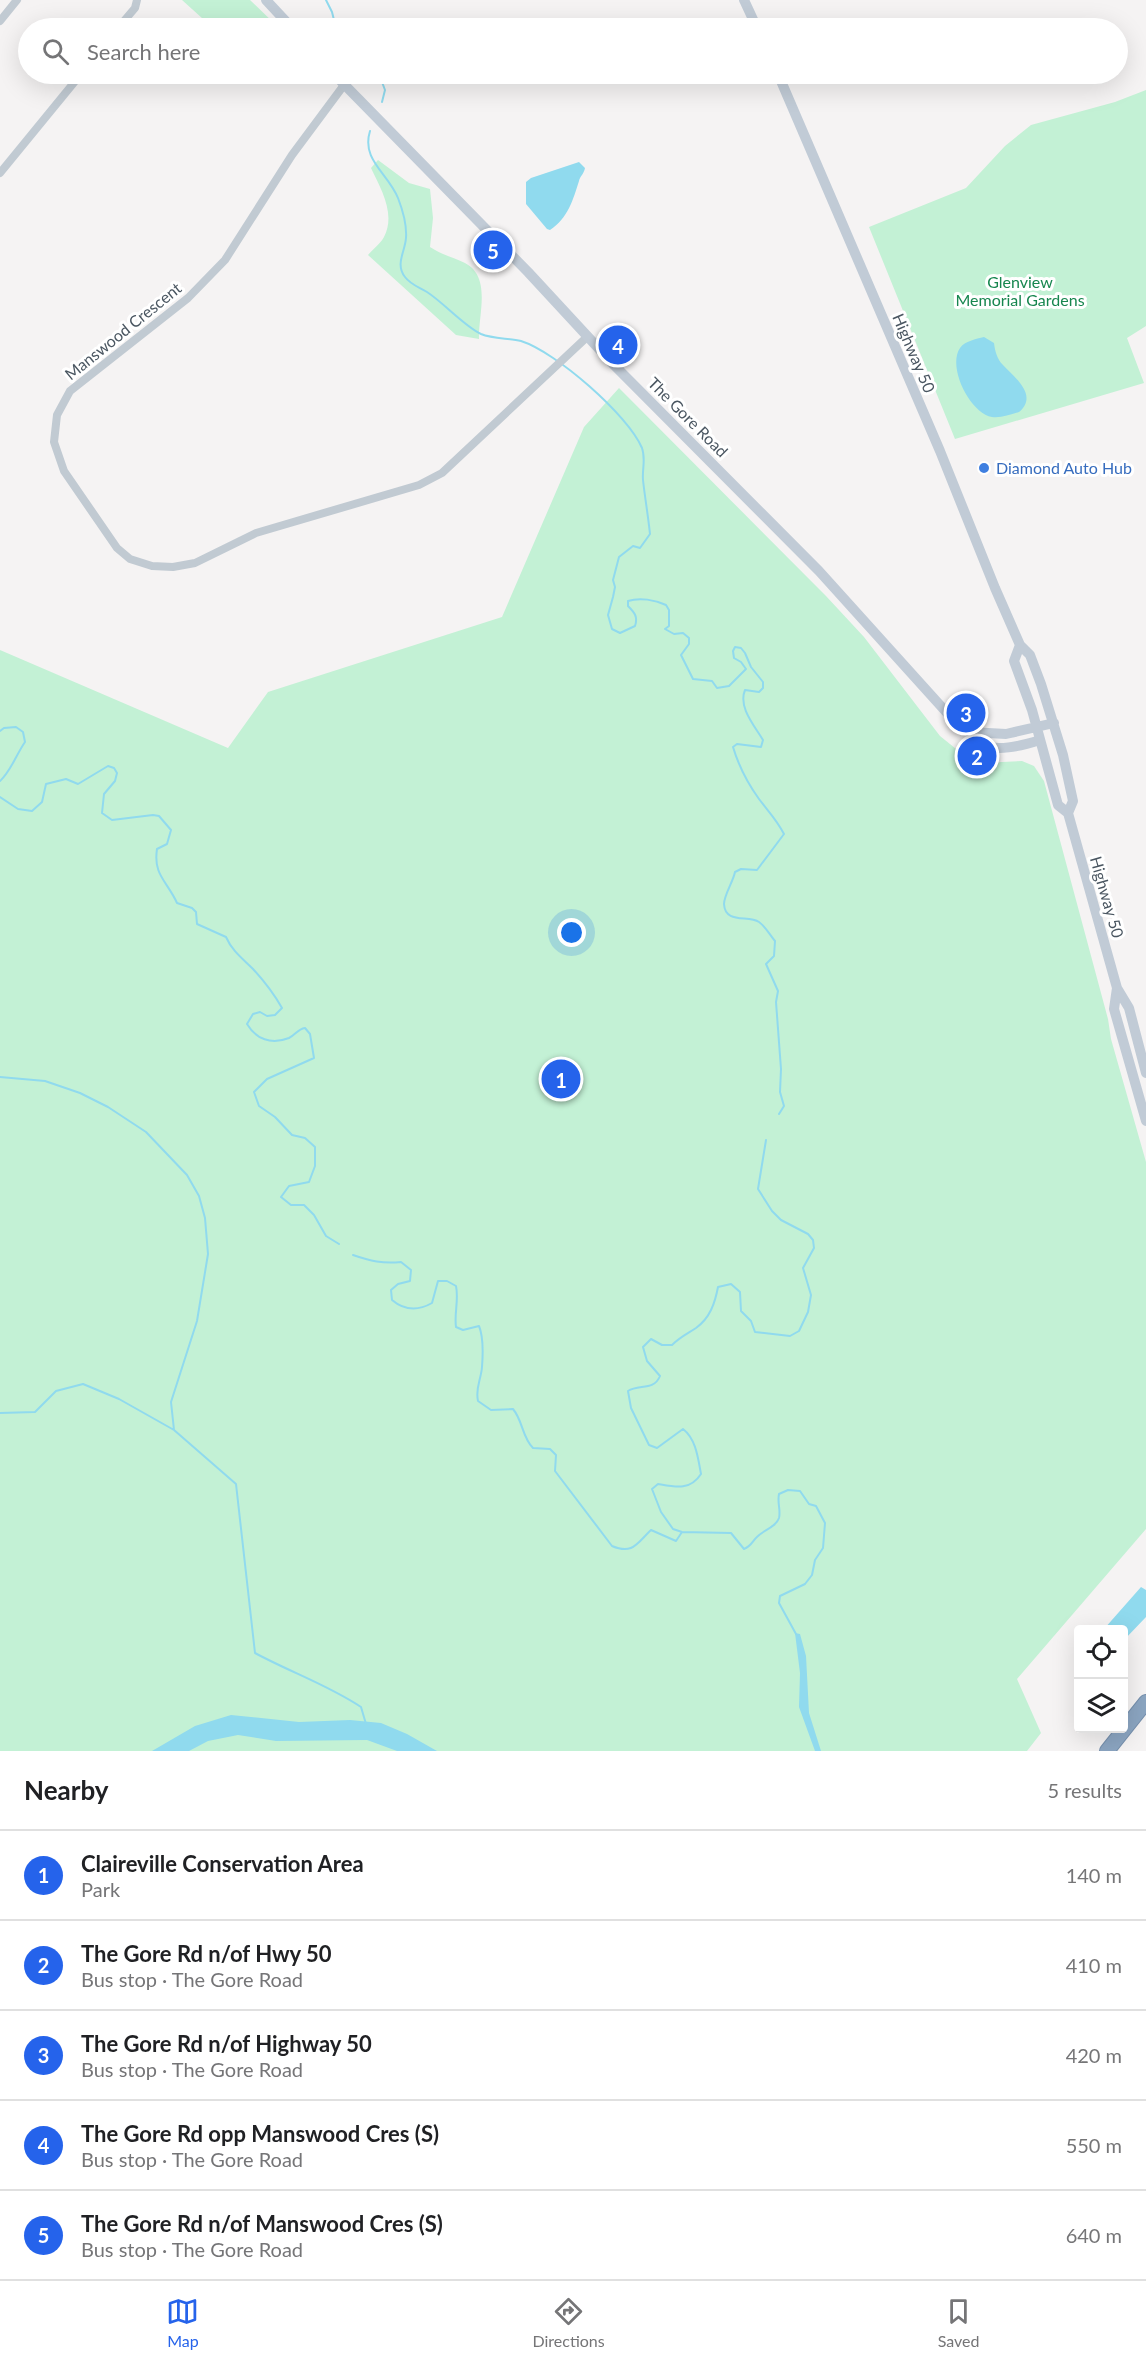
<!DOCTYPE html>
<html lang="en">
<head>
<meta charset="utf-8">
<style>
  :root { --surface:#fff; --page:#f2f2f2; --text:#202124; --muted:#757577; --line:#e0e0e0; --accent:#2563eb }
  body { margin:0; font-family:Lato,sans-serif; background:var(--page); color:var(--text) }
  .controls { position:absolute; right:18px; bottom:18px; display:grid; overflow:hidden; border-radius:6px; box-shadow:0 6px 24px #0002 }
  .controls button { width:54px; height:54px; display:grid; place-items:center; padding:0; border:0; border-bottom:2px solid var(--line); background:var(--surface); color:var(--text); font:30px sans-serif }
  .you { position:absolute; left:572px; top:933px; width:21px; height:21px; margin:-15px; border:4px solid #fff; border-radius:50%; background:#1a73e8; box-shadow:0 0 0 9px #1a73e833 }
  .badge { display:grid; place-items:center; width:39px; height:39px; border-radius:50%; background:var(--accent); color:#fff; font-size:20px; font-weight:700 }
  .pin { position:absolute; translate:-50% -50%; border:3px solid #fff; box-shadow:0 2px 6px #0006 }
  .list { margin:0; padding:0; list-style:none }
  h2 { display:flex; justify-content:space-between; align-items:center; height:78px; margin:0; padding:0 24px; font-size:26px }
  h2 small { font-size:20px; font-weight:400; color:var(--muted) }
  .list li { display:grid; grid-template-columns:39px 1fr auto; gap:18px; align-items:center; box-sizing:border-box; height:90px; padding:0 24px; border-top:2px solid var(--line) }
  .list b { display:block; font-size:22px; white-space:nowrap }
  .list p { margin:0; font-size:20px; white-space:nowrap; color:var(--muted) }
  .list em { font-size:20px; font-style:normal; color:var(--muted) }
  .icon { flex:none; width:33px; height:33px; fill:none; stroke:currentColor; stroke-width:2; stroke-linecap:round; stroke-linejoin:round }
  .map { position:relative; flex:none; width:1146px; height:1751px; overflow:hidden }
  .search { position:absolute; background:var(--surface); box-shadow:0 6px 24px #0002; left:18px; right:18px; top:18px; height:66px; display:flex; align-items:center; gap:15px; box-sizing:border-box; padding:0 21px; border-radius:33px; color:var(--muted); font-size:22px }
  .sheet { height:528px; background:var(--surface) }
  nav { display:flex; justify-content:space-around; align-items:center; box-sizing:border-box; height:84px; border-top:2px solid var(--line); background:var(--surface); font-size:16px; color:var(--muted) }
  nav a { display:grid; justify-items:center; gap:3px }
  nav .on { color:var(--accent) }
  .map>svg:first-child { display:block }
  .green { fill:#c3f1d5 }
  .water { fill:#90daee }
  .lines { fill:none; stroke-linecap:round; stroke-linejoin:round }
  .stream { stroke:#90daee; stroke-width:2 }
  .highway-casing { stroke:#7690ad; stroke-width:16 }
  .street { stroke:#c1cad2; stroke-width:8 }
  .secondary { stroke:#c1cbd6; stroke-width:10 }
  .highway { stroke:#8ba5c1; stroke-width:14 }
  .shop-dot { fill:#3f7fe0; stroke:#fff; stroke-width:2 }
  .labels { text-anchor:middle; stroke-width:6; stroke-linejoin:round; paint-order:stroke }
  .park-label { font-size:16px; fill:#17864f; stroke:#fff }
  .street-label { font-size:16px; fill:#4a5661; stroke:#fff }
  .shop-label { font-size:16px; fill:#366cbe; stroke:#fff; text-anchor:start }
</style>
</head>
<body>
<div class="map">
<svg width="1146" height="1751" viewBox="0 0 1146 1751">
  <rect width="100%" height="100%" fill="#f5f3f3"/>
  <path class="green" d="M 182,0 L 250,0 L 279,28 L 213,28 Z
    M 1146,90 L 1146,326 L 1127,338 L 1144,383 L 955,439 L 869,227 L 966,188 L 1005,146 L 1031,125 L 1115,102 Z
    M 378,160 L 409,183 L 430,189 L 433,218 L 430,247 C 442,255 453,257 465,263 C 492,277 478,315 479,339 L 456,335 L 368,255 C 373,249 381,243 384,237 C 396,214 381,189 371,168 Z
    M 619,388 L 826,596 L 864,637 L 940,736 L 971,761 L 981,763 L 1022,761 L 1034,766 L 1044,781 L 1108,1019 L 1111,1039 L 1146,1162 L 1146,1529 L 1017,1679 L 1041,1733 L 1027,1751 L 0,1751 L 0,650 L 228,748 L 268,692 L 502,617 L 584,427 Z"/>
  <path class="water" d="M 579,162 L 585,168 C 584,174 580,176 579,181 C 573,200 568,218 550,230 L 547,229 L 526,204 L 526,182 L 531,178 Z
    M 984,337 L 994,343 C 995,351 997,359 1003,365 C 1014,377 1039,395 1019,412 C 1010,415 1001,418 992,417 C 970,413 947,367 960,348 C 965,341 976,339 984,337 Z
    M 1141,1587 L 1146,1590 L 1146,1617 L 1124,1640 L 1124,1630 L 1104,1629 Z
    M 795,1633 L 800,1634 L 806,1656 L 809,1713 L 821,1751 L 815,1751 L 799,1707 L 800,1673 Z
    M 231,1715 L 299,1722 L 350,1720 L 381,1723 L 407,1734 L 437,1751 L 397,1751 L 367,1740 L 276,1741 L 238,1735 L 208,1741 L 189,1751 L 152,1751 L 195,1726 Z"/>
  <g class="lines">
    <path class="stream" d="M 326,0 L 332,12 L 336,28
      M 379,74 L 385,90 L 382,102
      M 370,131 C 361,160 388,173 398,198 C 403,211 407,225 406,238 C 405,252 395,264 405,277 C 411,285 419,287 427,292 C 444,303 464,326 481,334 C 493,339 509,338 521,341 C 556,352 628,415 642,448 C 646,459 642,469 643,480 C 645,498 648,515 650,534 L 640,548 L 633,546 L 619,557 L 613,580 L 615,587 L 613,597 L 608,615 L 612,629 L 620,633 L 635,626 C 638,617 635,613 628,606 L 628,601 C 640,597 655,600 666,605 L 669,610 L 669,626 L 665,629 L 674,634 L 683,633 L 689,638 L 689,644 L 681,655 L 693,679 L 712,681 L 717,688 L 729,686 L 746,669 L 741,662 L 734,658 L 733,651 L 735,647 L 741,648 L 745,653 L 751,667 L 763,682 L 763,688 L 759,692 L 745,690 C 738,707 754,725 763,740 L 761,747 L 737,744 L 733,747 C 739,767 746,781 759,799 C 768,811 777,820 784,834 L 757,870 L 741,869 L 735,872 C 733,882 724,895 724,904 C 725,924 748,915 759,922 C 765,926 770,935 775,941 L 774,956 L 766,964 L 778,991 L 776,1002 L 781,1069 L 780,1092 L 784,1106 L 779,1114
      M 0,731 L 4,728 L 16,727 L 23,732 L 25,742 C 16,755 11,771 0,781
      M 0,797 L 18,809 L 32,811 L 42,802 L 46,784 L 66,779 L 78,784 L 108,766 L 114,768 L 117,773 L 115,781 L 104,794 L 102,813 L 112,820 L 153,815 L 159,816 L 171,830 L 167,844 L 157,849 C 153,875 167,881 177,903 L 192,908 L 196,912 L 197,924 L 226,937 C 232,951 243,959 253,969 C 264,981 274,994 282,1008 L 275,1015 L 267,1016 L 260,1012 L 253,1014 L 247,1024 C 256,1039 271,1045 289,1038 C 295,1035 298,1029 305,1028 L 310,1034 L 314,1058 L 267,1079 L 254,1092 L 259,1106 L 275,1117 L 292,1135 L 305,1138 L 315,1147 L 315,1166 L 309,1182 L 289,1186 L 281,1197 L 291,1205 L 304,1205 L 314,1215 L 326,1236 L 339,1244
      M 0,1077 L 45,1081 L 80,1093 L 108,1107 L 146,1132 L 187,1175 L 199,1196 L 205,1218 L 208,1254 L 197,1321 L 171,1402 L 174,1430
      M 766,1140 L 758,1189 L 772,1211 L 781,1220 L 808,1234 L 813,1240 L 814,1248 L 803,1268 L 811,1295 L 808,1312 L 799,1331 L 790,1336 L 755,1332 L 751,1321 L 741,1311 L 740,1292 L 731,1284 L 718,1287 C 715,1303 710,1318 696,1328 C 687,1334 680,1337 672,1345 L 662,1345 L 651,1339 L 643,1347 L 647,1361 L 660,1376 C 654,1391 639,1384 628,1391 L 631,1408 L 649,1445 L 657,1448 L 683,1429 C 696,1439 698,1458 701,1474 C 690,1491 675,1487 658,1484 L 652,1489 L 661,1512 L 673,1529 L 682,1532 L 731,1533 L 744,1549 C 752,1546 752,1541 758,1536 C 764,1530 776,1527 779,1518 C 781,1510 777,1503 779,1494 L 788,1490 L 800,1491 L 809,1504 L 816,1506 L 825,1523 L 823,1548 L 815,1560 L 812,1575 L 805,1584 L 780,1596 L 779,1603 L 796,1634
      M 353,1255 C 370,1261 383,1264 401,1262 L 411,1270 L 410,1281 L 398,1284 L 391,1290 L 392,1300 C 405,1311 418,1311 432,1303 L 438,1281 L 447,1281 L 456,1286 C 459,1300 454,1313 456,1327 L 463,1330 L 479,1326 C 484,1338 483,1354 482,1367 C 481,1380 475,1388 478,1401 L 491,1410 L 513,1409 C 523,1421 522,1437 533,1448 L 550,1449 L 556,1455 L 555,1471 L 612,1546 C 633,1555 637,1543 651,1530 L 676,1541 L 682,1532
      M 0,1413 L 35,1412 L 56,1391 L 83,1384 L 119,1399 L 174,1430 L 236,1484 L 255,1653 C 290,1672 328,1685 361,1707 L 366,1724"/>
    <g class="highway-casing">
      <path id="highway" d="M 1107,1751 L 1146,1702"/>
    </g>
    <path class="street" d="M 0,21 L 17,0
      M 118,28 L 135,8 L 137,0
      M 344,85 L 292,155 L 225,260 L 188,298 L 70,391 L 57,415 L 54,442 L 64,471 L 117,548 L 130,559 L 152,566 L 173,567 L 195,563 L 256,533 L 419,485 L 442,473 L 587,337
      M 0,173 L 81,74"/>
    <path class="secondary" d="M 266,0 L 292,28
      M 744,0 L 757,28
      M 334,74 L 528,272 L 614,365 L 819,571 L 948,714 L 970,732 L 977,745 C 999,751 1018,747 1040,740
      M 778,74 L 940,451 L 995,588 L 1020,645 L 1030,655 L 1041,684 L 1063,755 L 1073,801 L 1068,813
      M 1020,645 L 1014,661 L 1032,710 L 1058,805 L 1068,813 L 1117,988 L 1129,1008 L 1146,1073
      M 970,732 L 1006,734 L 1054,723
      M 1117,988 L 1114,1009 L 1146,1121"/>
    <use href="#highway" class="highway"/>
  </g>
  <circle class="shop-dot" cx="984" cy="468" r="6"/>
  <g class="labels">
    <g class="park-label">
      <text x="1020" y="288">Glenview<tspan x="1020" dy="18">Memorial Gardens</tspan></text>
    </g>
    <g class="street-label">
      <text transform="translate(123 331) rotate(-39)" y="6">Manswood Crescent</text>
      <text transform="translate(914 353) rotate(67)" y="6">Highway 50</text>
      <text transform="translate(688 417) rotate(45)" y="6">The Gore Road</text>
      <text transform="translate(1107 897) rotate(74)" y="6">Highway 50</text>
    </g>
    <g class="shop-label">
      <text x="996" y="474">Diamond Auto Hub</text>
    </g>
  </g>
</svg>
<div class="controls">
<button><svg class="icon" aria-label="locate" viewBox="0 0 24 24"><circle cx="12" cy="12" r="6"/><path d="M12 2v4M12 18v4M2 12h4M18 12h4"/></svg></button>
<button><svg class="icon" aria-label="layers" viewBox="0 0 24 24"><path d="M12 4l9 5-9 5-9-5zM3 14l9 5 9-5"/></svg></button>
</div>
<div class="you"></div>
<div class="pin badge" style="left:561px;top:1079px">1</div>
<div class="pin badge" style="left:977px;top:756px">2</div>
<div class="pin badge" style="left:966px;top:713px">3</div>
<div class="pin badge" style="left:618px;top:345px">4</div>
<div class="pin badge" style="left:493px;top:250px">5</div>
<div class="search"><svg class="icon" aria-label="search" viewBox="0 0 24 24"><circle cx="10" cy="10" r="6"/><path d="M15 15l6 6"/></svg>Search here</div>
</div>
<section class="sheet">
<h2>Nearby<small>5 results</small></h2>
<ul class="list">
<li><span class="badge">1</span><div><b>Claireville Conservation Area</b><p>Park</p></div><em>140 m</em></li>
<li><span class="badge">2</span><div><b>The Gore Rd n/of Hwy 50</b><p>Bus stop · The Gore Road</p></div><em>410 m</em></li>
<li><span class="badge">3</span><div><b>The Gore Rd n/of Highway 50</b><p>Bus stop · The Gore Road</p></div><em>420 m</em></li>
<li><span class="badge">4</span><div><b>The Gore Rd opp Manswood Cres (S)</b><p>Bus stop · The Gore Road</p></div><em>550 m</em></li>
<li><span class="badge">5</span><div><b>The Gore Rd n/of Manswood Cres (S)</b><p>Bus stop · The Gore Road</p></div><em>640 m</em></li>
</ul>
</section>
<nav>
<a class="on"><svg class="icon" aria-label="map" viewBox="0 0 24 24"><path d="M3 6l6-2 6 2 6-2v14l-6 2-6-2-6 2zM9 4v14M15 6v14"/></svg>Map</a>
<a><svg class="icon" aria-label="directions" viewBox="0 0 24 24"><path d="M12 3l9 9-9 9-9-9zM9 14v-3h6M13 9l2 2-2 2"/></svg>Directions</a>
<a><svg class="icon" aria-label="saved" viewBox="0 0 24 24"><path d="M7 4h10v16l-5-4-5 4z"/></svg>Saved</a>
</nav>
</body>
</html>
